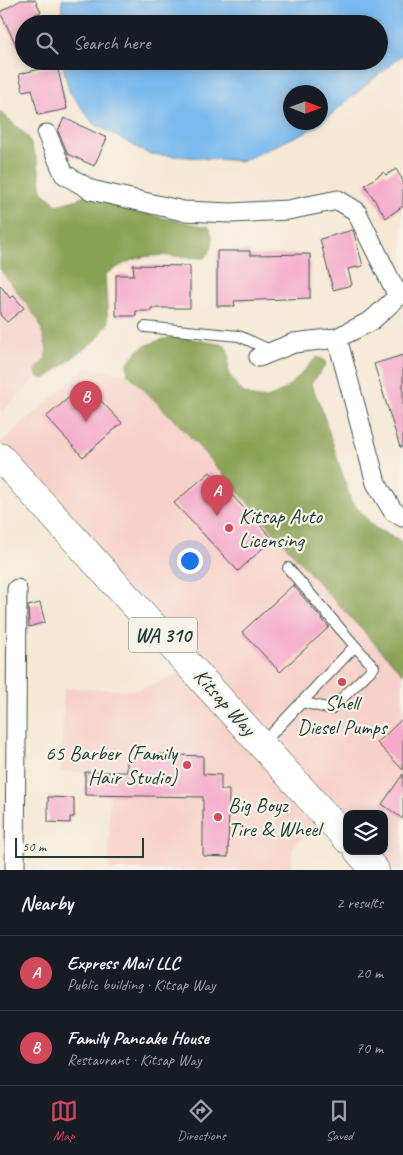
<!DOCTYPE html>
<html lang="en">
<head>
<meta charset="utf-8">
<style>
  :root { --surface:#171b24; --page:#20242c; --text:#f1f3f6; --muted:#9ea1a6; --line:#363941; --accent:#d1495b }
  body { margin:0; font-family:Caveat,sans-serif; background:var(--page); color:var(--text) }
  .controls { position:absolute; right:15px; bottom:15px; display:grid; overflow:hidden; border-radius:10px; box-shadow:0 2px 12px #0003 }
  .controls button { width:45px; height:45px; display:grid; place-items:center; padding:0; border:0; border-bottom:1px solid var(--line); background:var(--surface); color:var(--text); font:25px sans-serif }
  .compass { position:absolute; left:283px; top:85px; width:45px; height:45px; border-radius:50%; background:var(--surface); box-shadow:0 2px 12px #0003; rotate:91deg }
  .scale { position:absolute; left:15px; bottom:12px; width:129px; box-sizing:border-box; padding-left:5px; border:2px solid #1f3d34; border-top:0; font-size:14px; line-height:18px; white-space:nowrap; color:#1f3d34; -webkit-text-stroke:4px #f7f3e8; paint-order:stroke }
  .you { position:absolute; left:189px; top:560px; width:18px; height:18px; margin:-12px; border:4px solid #fff; border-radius:50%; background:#1a73e8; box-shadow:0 0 0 8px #1a73e833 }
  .badge { display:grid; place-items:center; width:32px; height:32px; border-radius:50%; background:var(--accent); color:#fff; font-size:16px; font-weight:700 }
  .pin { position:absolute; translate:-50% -41px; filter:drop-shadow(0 1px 2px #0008) }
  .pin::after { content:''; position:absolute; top:26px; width:18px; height:15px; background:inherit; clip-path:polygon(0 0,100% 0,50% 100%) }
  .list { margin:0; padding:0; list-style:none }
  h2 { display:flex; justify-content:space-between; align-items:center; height:65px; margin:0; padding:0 20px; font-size:21px }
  h2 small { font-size:16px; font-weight:400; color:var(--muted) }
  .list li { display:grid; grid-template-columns:32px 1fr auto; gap:15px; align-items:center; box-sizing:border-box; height:75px; padding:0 20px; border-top:1px solid var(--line) }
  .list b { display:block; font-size:19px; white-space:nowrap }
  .list p { margin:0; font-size:16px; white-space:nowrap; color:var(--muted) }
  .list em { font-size:16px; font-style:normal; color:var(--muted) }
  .icon { flex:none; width:28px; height:28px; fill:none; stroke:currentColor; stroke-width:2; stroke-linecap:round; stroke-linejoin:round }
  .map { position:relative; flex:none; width:403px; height:870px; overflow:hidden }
  .search { position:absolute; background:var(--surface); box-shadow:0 2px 12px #0003; left:15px; right:15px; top:15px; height:55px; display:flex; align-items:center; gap:12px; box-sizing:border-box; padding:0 18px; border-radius:28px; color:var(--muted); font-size:19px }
  .sheet { height:215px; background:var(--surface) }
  nav { display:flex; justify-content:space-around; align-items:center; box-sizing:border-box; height:70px; border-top:1px solid var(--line); background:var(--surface); font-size:14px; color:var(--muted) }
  nav a { display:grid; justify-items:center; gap:2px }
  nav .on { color:var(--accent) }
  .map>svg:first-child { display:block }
  .built { fill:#f7d1c9 }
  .forest { fill:#8aa254; stroke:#547044 }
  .water { fill:#7abaee; stroke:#4c7c91; fill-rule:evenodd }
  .building { fill:#f5aacb }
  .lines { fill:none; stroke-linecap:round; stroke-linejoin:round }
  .lane-casing { stroke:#3f574c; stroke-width:12 }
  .street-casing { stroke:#3f574c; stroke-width:21 }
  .primary-casing { stroke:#3f574c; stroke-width:29 }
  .lane { stroke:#fff; stroke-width:10 }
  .street { stroke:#fff; stroke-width:19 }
  .primary { stroke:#fff; stroke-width:28 }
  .poi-dot { fill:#d1495b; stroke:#f7f3e8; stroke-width:2 }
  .labels { text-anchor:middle; stroke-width:4.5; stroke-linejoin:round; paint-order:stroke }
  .shield { fill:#f7f3e8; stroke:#60746a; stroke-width:1 }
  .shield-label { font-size:20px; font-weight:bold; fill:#1f3d34 }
  .poi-label { font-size:21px; fill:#1f3d34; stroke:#f7f3e8; text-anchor:start }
  .street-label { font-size:21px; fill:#1f3d34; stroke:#f7f3e8 }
</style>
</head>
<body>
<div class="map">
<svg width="403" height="870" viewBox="0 0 403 870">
  <rect width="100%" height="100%" fill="#f7f3e8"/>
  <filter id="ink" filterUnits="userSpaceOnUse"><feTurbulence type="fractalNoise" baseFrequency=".02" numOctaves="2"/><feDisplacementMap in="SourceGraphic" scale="10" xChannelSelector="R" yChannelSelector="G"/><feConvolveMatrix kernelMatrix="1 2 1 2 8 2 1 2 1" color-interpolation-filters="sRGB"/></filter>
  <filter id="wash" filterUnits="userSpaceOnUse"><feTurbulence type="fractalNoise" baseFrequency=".0096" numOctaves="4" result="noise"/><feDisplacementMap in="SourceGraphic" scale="20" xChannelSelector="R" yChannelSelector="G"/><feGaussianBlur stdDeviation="1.12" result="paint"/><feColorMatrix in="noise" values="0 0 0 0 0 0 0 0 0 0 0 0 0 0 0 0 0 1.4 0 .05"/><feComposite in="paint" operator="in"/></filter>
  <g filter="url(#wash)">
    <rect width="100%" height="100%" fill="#f6e8d5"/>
    <path class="built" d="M 0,269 L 63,353 L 0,413 Z
      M 86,368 L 128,374 L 161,405 L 263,522 L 403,674 L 403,870 L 382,870 L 366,851 L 384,851 L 384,814 L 347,814 L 347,829 L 0,451 L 0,443 Z
      M 190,670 L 323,818 L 293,846 L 291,870 L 109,870 L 109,773 L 61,772 L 64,688 L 138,690 Z"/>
    <path class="forest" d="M 0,111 L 28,137 L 38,162 L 42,191 L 57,205 L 78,199 L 85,194 L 159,217 L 209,227 C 215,239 213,248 205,258 C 181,258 153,251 130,261 C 121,265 113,270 105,274 L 108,323 L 97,339 L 45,379 L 38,377 L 36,370 L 45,359 L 47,349 L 39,321 L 0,269 Z
      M 175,336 L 225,345 L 229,355 L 228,373 C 232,378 237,388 243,392 C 274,413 298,375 317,357 L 324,360 L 326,365 L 311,384 L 321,407 L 351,501 L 374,527 L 403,543 L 403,674 L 322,587 L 184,430 L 128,374 L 127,364 C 141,343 152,343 175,336 Z"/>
    <path class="water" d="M 62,0 L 403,0 L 403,54 L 316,127 L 242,161 L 149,154 L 93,123 L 69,91 L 62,61 L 379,61 L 379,24 L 61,24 ZM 290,92 L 320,92 L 320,122 L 290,122 Z"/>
    <g id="blocks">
      <path class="building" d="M 21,0 L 35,0 L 41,12 L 35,14 L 40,24 L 24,24 L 24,61 L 0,12 Z
        M 57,65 L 67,109 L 38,115 L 32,89 L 23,91 L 19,74 Z
        M 64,118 L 107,138 L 94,166 L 68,154 L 58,131 Z
        M 396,169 L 403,181 L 403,206 L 386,218 L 365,185 L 384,172 L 386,175 Z
        M 353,230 L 363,266 L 348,269 L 352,285 L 333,290 L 320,239 Z
        M 217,251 L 250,251 L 250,255 L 310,254 L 310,298 L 234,301 L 235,306 L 217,306 Z
        M 133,265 L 190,266 L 190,308 L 151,308 L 151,311 L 136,311 L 136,316 L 116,316 L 116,275 L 134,275 Z
        M 0,285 L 10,298 L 14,296 L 24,308 L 7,322 L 0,315 Z
        M 403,355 L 403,447 L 400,447 L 374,364 Z
        M 85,384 L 122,423 L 83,457 L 46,417 Z
        M 210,472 L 273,539 L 238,571 L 174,503 Z
        M 293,585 L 329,627 L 280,672 L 242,632 Z
        M 40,603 L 45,622 L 29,627 L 28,606 Z
        M 403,718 L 403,770 L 377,743 Z
        M 127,753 L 203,756 L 203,774 L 221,775 L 221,790 L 229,790 L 228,857 L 203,856 L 203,797 L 85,795 L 85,772 L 127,772 Z
        M 403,774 L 403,819 L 382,804 Z
        M 48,797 L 74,798 L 74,817 L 70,817 L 70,823 L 48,822 Z"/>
    </g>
  </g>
  <g filter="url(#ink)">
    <use href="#blocks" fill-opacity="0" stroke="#3f574c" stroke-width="1"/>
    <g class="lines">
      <g class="lane-casing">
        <path id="lane" d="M 145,327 L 239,336 L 272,351
          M 301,702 L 331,709 L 374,667 L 355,646
          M 263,743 L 355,646 L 288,568"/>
      </g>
      <g class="street-casing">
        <path id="street" d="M 47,134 L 64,174 L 91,190 L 183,211 L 231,213 L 288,210 L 338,200 L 356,211 L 398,296
          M 337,338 L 376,483 L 393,511 L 403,517
          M 259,357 L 294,343 L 337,338 L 371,321 L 403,292
          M 15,870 L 17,589"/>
      </g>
      <g class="primary-casing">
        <path id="primary" d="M 0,457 L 347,839
          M 358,851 L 375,870"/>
      </g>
      <use href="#lane" class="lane"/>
      <use href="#street" class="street"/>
      <use href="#primary" class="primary"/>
    </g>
  </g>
  <g class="poi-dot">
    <circle cx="229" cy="528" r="5"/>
    <circle cx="342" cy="682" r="5"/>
    <circle cx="187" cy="765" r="5"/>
    <circle cx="218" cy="817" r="5"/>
  </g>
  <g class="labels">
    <rect class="shield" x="129" y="617.5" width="68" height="35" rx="4"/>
    <g class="shield-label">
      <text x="163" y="642">WA 310</text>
    </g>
    <g class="poi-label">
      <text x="239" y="523">Kitsap Auto<tspan x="239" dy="24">Licensing</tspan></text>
      <text x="342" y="710" text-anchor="middle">Shell<tspan x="342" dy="24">Diesel Pumps</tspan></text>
      <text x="177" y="760" text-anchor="end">65 Barber (Family<tspan x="177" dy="24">Hair Studio)</tspan></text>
      <text x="228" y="812">Big Boyz<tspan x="228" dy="24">Tire &amp; Wheel</tspan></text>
    </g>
    <g class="street-label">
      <text transform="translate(225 702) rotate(48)" y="7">Kitsap Way</text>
    </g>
  </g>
</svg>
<div class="controls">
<button><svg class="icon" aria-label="layers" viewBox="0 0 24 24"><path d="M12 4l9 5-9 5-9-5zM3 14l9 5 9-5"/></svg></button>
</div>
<svg class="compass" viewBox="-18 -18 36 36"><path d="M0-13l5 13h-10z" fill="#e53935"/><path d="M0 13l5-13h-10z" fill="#9ea1a6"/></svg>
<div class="scale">50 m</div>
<div class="you"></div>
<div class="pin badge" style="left:217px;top:516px">A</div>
<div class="pin badge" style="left:86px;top:422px">B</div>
<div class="search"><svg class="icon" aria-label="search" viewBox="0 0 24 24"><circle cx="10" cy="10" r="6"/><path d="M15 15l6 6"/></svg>Search here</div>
</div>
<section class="sheet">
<h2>Nearby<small>2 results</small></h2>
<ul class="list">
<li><span class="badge">A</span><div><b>Express Mail LLC</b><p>Public building · Kitsap Way</p></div><em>20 m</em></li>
<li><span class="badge">B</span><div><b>Family Pancake House</b><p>Restaurant · Kitsap Way</p></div><em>70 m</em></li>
</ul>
</section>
<nav>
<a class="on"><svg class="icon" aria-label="map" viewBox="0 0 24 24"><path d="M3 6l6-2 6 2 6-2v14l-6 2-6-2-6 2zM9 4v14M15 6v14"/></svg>Map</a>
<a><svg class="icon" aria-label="directions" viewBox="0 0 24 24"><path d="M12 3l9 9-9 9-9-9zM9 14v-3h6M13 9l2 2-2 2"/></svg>Directions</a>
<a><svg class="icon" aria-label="saved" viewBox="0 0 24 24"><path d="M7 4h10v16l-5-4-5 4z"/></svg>Saved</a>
</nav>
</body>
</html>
